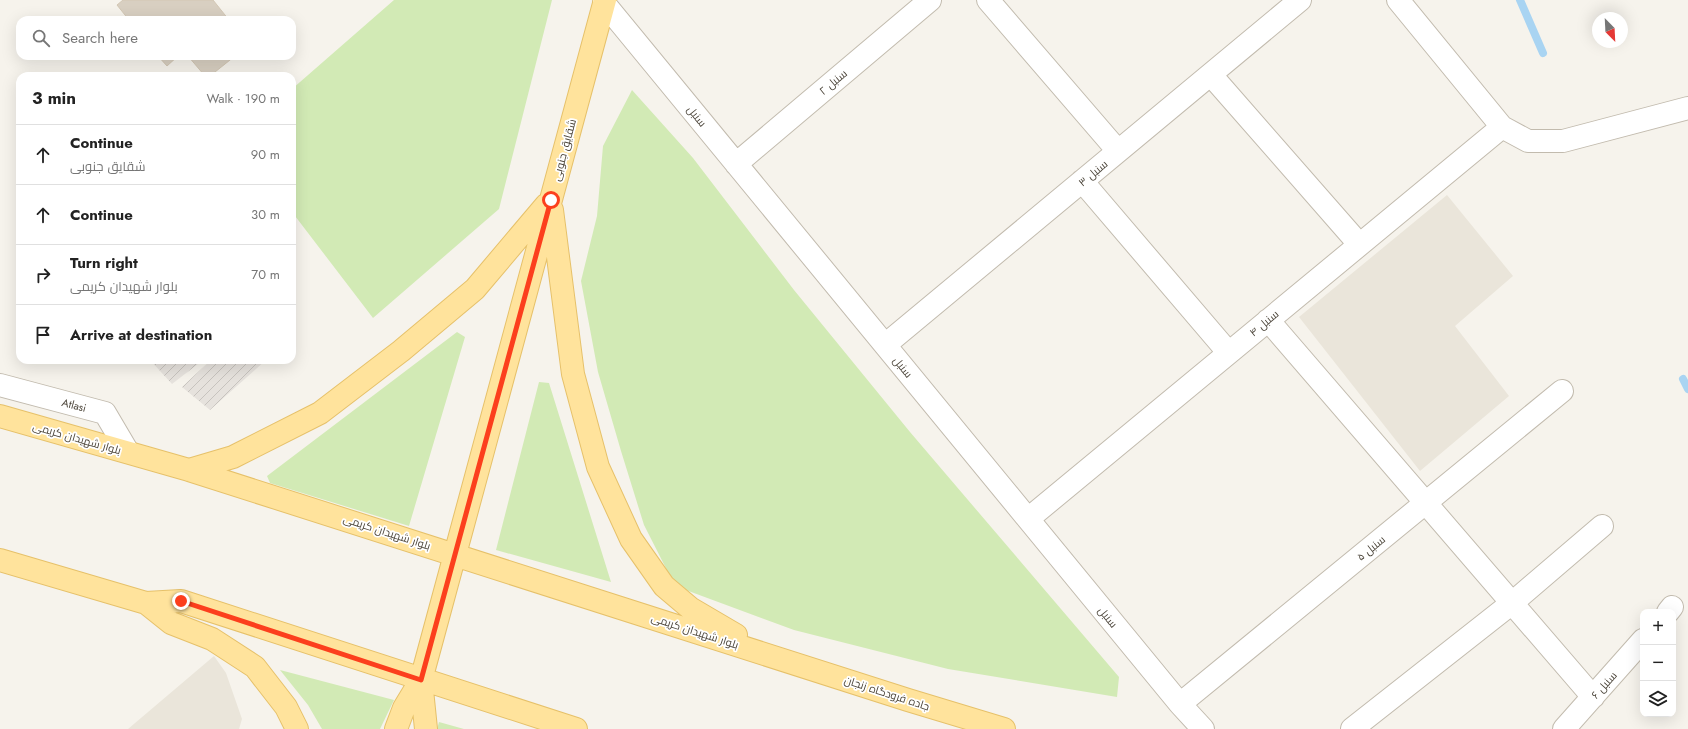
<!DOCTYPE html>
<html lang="en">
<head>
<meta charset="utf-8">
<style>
  :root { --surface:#fff; --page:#f6f6f6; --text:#222; --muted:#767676; --line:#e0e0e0 }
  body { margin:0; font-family:Jost,Cairo,sans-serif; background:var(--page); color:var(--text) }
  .controls { position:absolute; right:12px; bottom:12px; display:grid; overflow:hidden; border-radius:8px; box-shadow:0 4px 16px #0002 }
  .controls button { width:36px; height:36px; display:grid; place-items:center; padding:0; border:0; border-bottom:1px solid var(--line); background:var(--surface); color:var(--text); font:20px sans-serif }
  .compass { position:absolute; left:1592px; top:12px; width:36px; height:36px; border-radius:50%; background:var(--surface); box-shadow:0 4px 16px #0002; rotate:156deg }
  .stop { position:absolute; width:12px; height:12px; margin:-9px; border:3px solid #fc3f1d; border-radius:50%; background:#fff }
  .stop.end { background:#fc3f1d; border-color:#fff; box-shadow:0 1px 4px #0008 }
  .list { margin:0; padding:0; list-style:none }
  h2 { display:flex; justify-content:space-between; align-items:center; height:52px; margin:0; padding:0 16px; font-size:17px }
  h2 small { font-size:13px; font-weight:400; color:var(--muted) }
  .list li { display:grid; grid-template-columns:26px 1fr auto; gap:12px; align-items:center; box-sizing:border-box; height:60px; padding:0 16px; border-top:1px solid var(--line) }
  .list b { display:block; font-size:15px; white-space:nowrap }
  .list p { margin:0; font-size:13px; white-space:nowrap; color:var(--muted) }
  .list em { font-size:13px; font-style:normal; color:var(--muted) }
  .icon { flex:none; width:22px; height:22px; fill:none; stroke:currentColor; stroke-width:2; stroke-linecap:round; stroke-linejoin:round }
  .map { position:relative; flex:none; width:1688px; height:729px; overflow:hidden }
  .search { position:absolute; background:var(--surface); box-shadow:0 4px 16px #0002; left:16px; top:16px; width:280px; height:44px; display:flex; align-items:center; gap:10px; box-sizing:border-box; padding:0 14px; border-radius:12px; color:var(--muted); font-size:15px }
  .panel { position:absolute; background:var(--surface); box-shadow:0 4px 16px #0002; left:16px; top:72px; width:280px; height:292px; border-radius:12px }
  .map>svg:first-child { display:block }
  .residential { fill:#eae5da }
  .industrial { fill:url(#industrial-furrows) }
  .green { fill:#d2eab5 }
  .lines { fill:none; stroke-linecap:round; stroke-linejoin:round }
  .stream { stroke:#a9d4f2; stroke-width:8 }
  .building { fill:#d8cfc1; stroke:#d3c7b4 }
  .minor-casing { stroke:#c2bbae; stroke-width:24 }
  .major-casing { stroke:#e6c16a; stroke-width:24 }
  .minor { stroke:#fff; stroke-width:22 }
  .major { stroke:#ffe39c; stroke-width:22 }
  .route { stroke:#fc3f1d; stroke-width:5 }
  .labels { text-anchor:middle; stroke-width:3.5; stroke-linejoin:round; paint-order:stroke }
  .street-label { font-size:11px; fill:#4b4439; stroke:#fff }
</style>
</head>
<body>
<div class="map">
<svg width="1688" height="729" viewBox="0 0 1688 729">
  <defs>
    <pattern id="industrial-furrows" width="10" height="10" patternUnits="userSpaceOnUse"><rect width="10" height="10" fill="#e6e2dd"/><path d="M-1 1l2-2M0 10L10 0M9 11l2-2" fill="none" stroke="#c7c3be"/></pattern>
  </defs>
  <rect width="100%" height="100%" fill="#f6f3ec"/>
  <path class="residential" d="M 1447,195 L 1513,276 L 1455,326 L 1509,396 L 1420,471 L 1299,317 Z
    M 214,656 L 226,673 L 242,719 L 239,729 L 128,729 Z"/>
  <path class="industrial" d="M 150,360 L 203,360 L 172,384 Z
    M 211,360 L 266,360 L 210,410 L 182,387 Z"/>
  <path class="green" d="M 394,0 L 552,0 L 499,209 L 373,318 L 292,212 L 292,89 Z
    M 632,90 L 693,158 L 794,290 L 910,432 L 1119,677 L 1117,697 L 948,669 L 794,630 L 675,586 L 644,525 L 621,451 L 598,372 L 581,281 L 597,216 L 603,146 Z
    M 457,332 L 465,337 L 409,526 L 270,483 L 267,476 Z
    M 539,382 L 549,383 L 611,582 L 496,550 Z
    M 280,670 L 394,700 L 380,729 L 322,729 L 308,705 Z
    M 439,722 L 464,729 L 437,729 Z"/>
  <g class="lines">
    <path class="stream" d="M 1520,0 L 1543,53
      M 1683,379 L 1688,389"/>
  </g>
  <path class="building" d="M 123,0 L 213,0 L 229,20 L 129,20 L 117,5 Z
    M 158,56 L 178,56 L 167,66 Z
    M 188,56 L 235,56 L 210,76 L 205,76 Z"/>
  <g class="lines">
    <g class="minor-casing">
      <path id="minor" d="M 988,0 L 1118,151
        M 1398,0 L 1502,127 L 1528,141 L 1563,141 L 1688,108
        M 604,3 L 1180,704 L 1203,729
        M 1211,75 L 1359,244
        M 736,164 L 930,0
        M 1082,181 L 1228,352
        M 1268,320 L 1593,697
        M 885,345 L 1300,0
        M 0,385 L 105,413 L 128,452
        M 1028,519 L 1502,127
        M 1668,612 L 1672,607
        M 1180,704 L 1562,391
        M 1352,729 L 1512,603 L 1602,526
        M 1564,729 L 1643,640"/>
    </g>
    <g class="major-casing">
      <path id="major" d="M 552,210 L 573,374 L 598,467 L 631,539 L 664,586 L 690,608 L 736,635
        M 0,416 L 189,470 L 908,700 L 1004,729
        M 189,470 L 233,457 L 320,413 L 401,351 L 475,289 L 546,205
        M 0,560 L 146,603 L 181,601 L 576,729
        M 146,603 L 171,623 L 212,639 L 255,667 L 286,707 L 297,729
        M 421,680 L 426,729
        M 396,729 L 404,708 L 421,680 L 605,0"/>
    </g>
    <use href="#minor" class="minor"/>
    <use href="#major" class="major"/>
  </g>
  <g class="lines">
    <path class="route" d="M 181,601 L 421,680 L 551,200"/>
  </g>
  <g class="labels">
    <g class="street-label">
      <text transform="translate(833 82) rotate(-40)" y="4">سنبل ۲</text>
      <text transform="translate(697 116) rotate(51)" y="4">سنبل</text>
      <text transform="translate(564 150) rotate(-75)" y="4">شقایق جنوبی</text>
      <text transform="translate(1093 173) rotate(-40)" y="4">سنبل ۳</text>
      <text transform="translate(1264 323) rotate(-40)" y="4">سنبل ۴</text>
      <text transform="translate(903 367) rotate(51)" y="4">سنبل</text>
      <text transform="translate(74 405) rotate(15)" y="4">Atlasi</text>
      <text transform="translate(77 438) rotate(16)" y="4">بلوار شهیدان کریمی</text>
      <text transform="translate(387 532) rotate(18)" y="4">بلوار شهیدان کریمی</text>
      <text transform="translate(1371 548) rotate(-39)" y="4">سنبل ۵</text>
      <text transform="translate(1108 617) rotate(51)" y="4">سنبل</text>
      <text transform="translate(695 631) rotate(18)" y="4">بلوار شهیدان کریمی</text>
      <text transform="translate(1604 685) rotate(-48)" y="4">سنبل ۶</text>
      <text transform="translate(887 693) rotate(18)" y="4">جاده فرودگاه زنجان</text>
    </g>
  </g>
</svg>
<div class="controls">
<button>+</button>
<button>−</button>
<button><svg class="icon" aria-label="layers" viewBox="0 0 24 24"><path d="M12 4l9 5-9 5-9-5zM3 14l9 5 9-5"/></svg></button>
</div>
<svg class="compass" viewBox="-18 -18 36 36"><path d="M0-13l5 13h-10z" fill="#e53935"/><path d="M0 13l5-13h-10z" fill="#767676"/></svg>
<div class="stop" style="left:551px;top:200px"></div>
<div class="stop end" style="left:181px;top:601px"></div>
<div class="search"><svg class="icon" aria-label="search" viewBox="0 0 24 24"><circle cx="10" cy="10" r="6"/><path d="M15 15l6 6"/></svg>Search here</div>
<section class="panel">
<h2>3 min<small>Walk · 190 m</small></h2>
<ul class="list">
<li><svg class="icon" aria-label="ahead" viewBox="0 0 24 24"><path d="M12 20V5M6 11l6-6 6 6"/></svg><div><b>Continue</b><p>شقایق جنوبی</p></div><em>90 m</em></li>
<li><svg class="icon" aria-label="ahead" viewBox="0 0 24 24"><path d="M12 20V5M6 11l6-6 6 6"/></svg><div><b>Continue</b></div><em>30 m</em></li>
<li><svg class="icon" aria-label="right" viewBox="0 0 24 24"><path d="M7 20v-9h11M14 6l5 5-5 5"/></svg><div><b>Turn right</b><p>بلوار شهیدان کریمی</p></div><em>70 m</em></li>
<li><svg class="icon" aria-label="arrive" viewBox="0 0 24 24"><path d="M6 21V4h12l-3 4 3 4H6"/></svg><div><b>Arrive at destination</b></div></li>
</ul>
</section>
</div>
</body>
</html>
